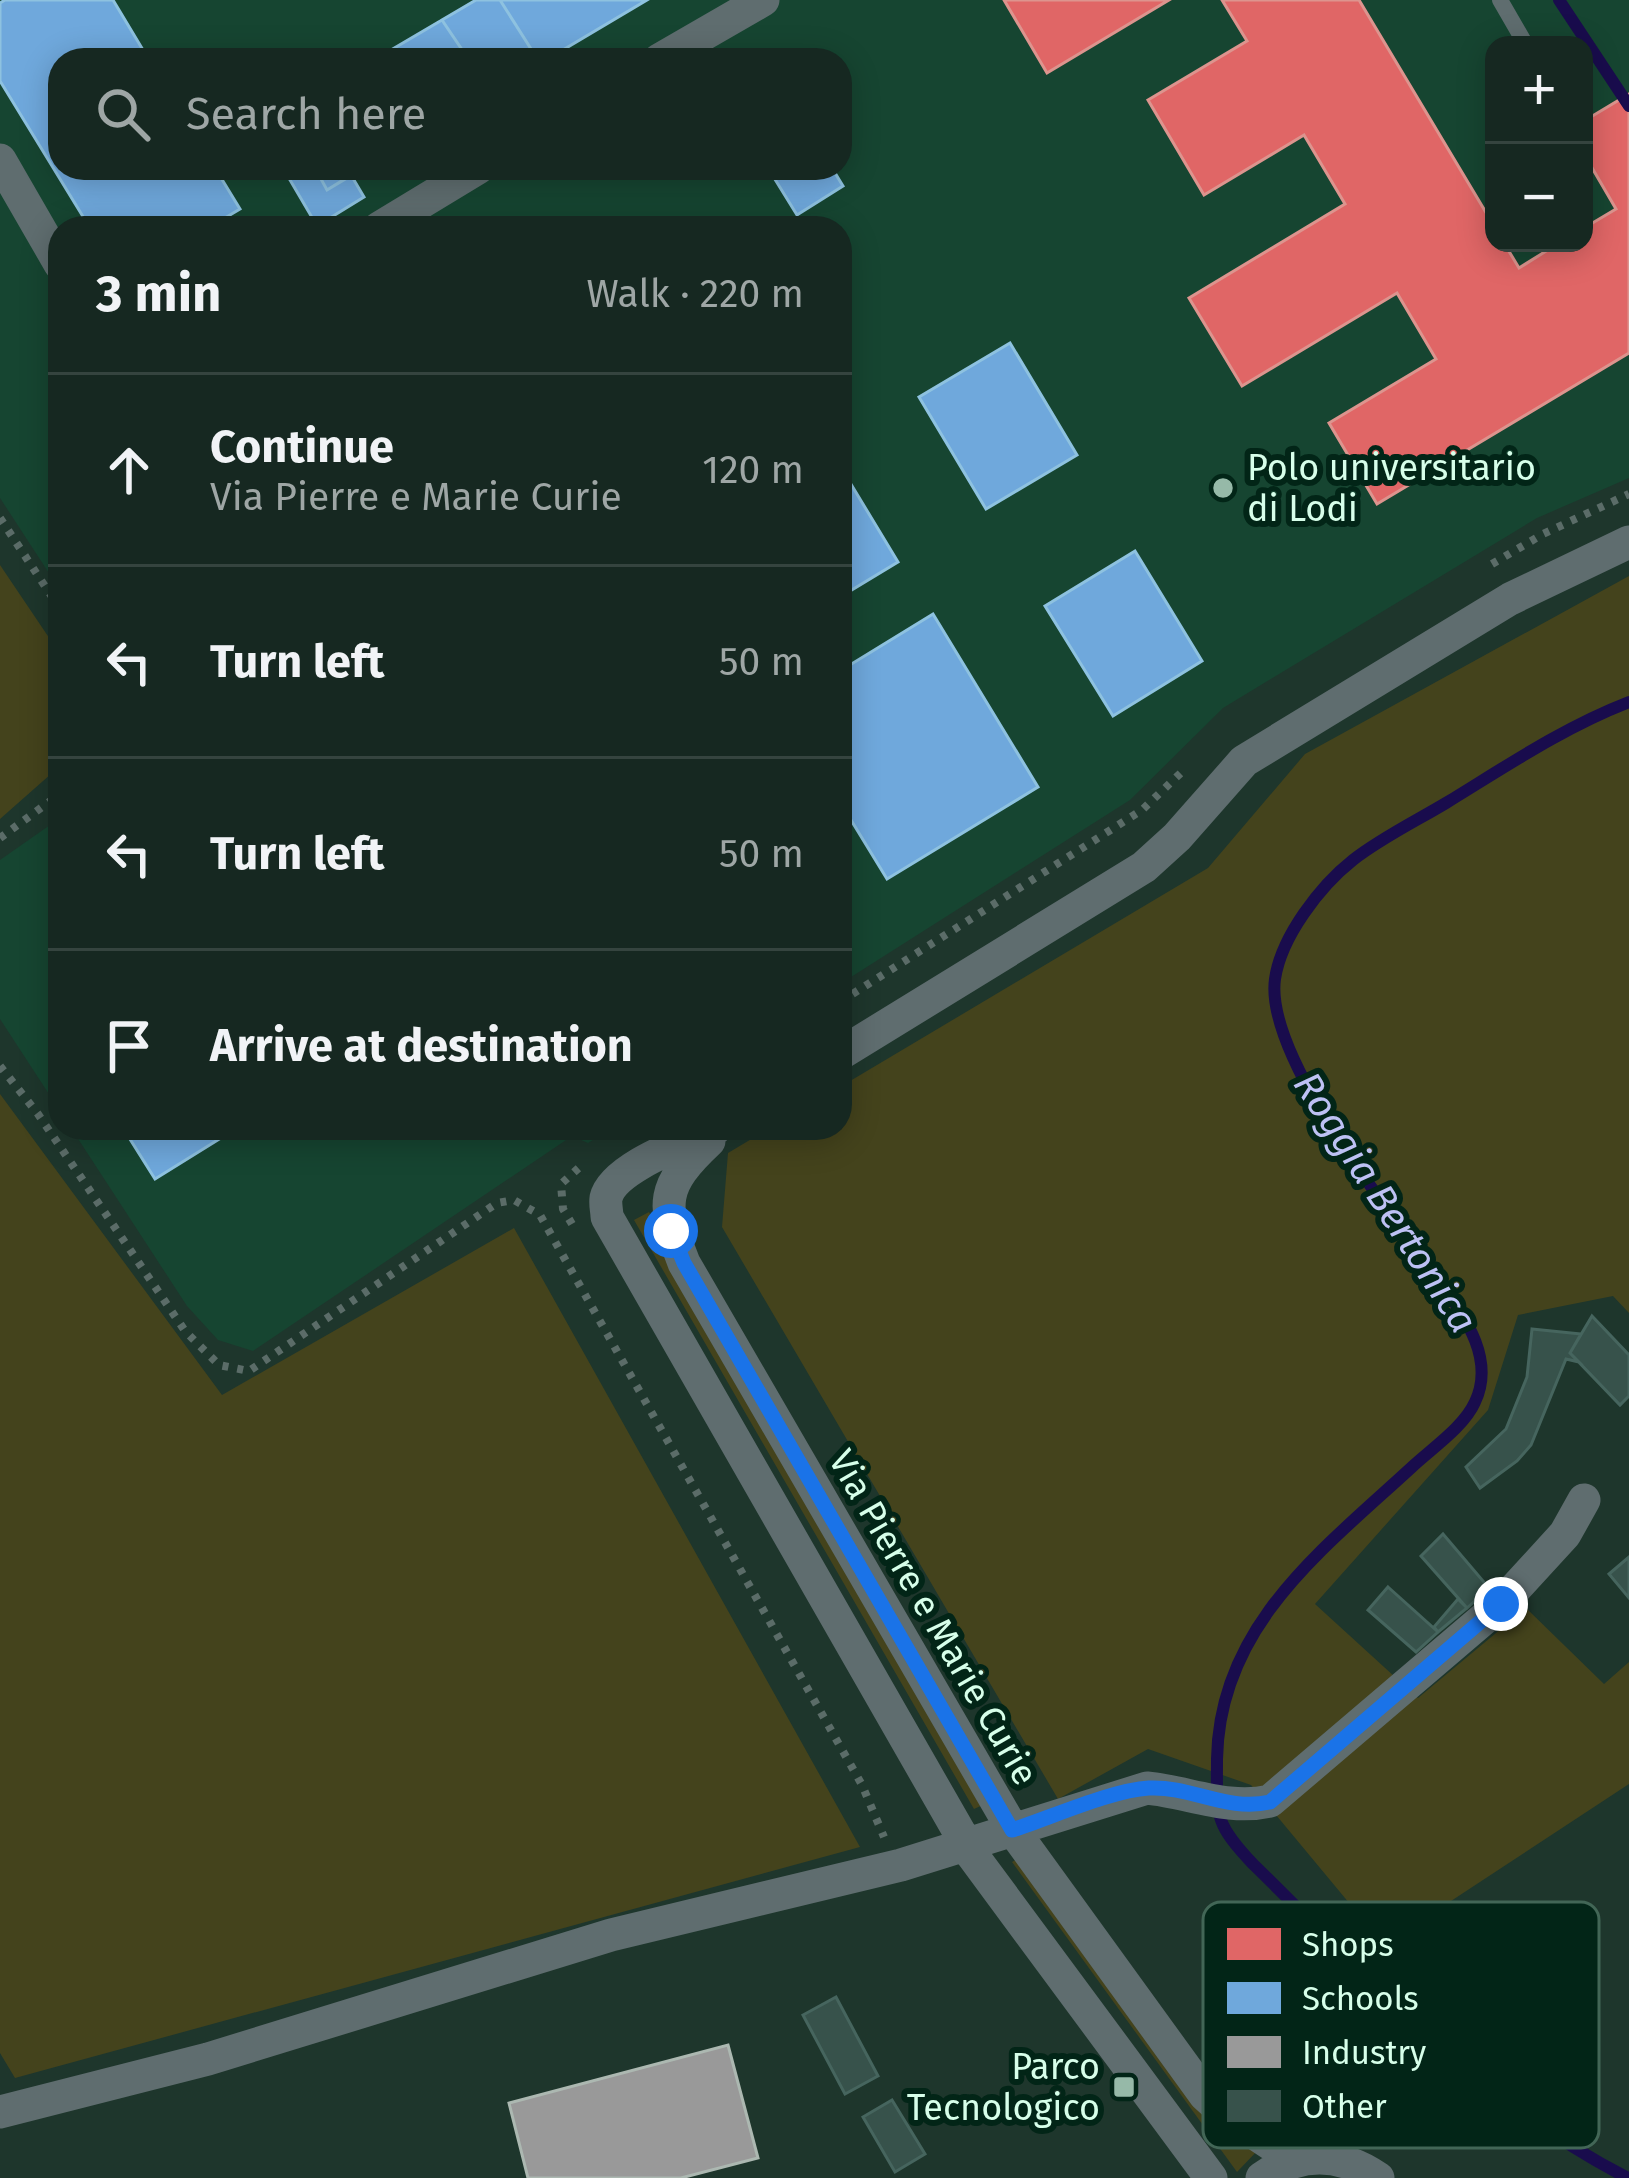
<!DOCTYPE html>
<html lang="en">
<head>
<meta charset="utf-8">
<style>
  :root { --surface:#162821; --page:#23342e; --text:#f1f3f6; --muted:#9ea6a5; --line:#35443f }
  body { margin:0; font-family:"Fira Sans",sans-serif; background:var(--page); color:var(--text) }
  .controls { position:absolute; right:36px; top:36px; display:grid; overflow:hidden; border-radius:24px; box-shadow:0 6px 30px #0003 }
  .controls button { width:108px; height:108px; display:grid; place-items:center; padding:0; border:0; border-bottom:3px solid var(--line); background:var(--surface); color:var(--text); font:60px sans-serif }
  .stop { position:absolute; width:36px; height:36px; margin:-27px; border:9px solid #1a73e8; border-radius:50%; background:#fff }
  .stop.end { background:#1a73e8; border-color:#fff; box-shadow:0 3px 12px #0008 }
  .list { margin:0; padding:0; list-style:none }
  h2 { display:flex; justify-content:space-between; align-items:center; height:156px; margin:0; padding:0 48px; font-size:51px }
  h2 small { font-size:39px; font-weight:400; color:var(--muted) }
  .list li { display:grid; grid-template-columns:78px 1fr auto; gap:36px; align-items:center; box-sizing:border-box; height:192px; padding:0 48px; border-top:3px solid var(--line) }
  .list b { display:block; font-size:45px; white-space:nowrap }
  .list p { margin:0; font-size:39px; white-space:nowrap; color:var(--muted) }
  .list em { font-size:39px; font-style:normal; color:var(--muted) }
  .icon { flex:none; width:66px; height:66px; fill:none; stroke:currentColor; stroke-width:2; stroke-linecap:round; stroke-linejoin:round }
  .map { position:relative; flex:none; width:1629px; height:2178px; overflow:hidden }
  .search { position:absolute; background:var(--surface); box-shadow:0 6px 30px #0003; left:48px; top:48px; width:804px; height:132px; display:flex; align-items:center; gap:30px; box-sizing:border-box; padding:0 42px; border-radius:36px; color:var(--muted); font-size:45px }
  .panel { position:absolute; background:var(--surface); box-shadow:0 6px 30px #0003; left:48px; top:216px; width:804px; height:924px; border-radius:36px }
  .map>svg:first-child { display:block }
  .built { fill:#164531; fill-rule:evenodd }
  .green { fill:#44431c }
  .shops { fill:#e06666; stroke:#dd948e; stroke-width:3 }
  .schools { fill:#6fa8dc; stroke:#8ec2e0; stroke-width:3 }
  .industry { fill:#999; stroke:#acb8b1; stroke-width:3 }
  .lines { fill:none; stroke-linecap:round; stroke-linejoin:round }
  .stream { stroke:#190c4d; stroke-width:12 }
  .building { fill:#37524b; stroke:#46655e; stroke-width:3 }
  .path { stroke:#5b6c68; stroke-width:8; stroke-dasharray:6 9; stroke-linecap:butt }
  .lane { stroke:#5f6d6f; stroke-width:16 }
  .street { stroke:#5f6d6f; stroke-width:33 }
  .route { stroke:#1a73e8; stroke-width:15 }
  .poi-dot { fill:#96b9a8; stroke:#022517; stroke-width:4.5 }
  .labels { text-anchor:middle; stroke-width:12; stroke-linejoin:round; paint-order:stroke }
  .poi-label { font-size:36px; fill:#d7ffea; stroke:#022517; text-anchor:start }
  .street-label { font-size:36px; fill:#d7ffea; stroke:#022517 }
  .water-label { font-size:39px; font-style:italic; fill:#bdc1f4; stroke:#022517 }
  .key { fill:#022517; stroke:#426656; stroke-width:3 }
  .key-label { font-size:33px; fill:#d7ffea }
</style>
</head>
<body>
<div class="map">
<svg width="1629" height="2178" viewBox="0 0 1629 2178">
  <rect width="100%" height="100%" fill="#1e362c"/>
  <path class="built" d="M 0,0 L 1629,0 L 1629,478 L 1537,518 L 1223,708 L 1130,800 L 840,984 L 840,228 L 60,228 L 60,590 L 0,498 ZM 1494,45 L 1584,45 L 1584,243 L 1494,243 ZM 60,60 L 840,60 L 840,168 L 60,168 Z
    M 60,818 L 60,1111 L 0,1019 L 0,860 Z
    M 71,1128 L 612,1128 L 588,1143 L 572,1136 L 253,1351 L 218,1340 L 187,1306 Z"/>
  <path class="green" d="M 0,565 L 60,654 L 60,766 L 0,819 Z
    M 1629,576 L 1629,1313 L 1613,1296 L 1518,1315 L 1488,1410 L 1315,1604 L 1418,1698 L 1526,1608 L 1604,1684 L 1629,1662 L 1629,1784 L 1384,1945 L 1251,1785 L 1148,1749 L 1058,1799 L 722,1227 L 728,1153 L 770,1128 L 840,1128 L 840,1087 L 1208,868 L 1305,754 Z
    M 0,1094 L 222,1395 L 514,1228 L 860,1847 L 15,2078 L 0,2053 Z
    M 649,1212 L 985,1804 L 974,1809 L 634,1220 Z
    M 1024,1855 L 1259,2149 L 1237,2172 L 1012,1862 Z"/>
  <path class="shops" d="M 1004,0 L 1169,0 L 1047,73 Z
    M 1222,0 L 1359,0 L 1494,226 L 1494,243 L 1504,243 L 1519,268 L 1559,243 L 1584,243 L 1584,228 L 1616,209 L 1584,154 L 1584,121 L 1629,94 L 1629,353 L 1377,504 L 1329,423 L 1436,359 L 1397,293 L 1242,386 L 1189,298 L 1345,204 L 1304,135 L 1204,195 L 1148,100 L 1247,41 Z"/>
  <path class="schools" d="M 5,0 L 113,0 L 149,60 L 60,60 L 60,168 L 215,168 L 240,209 L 208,228 L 90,228 L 0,81 L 0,3 Z
    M 476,0 L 500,0 L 538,60 L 469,60 L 442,20 Z
    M 500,0 L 647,0 L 546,60 L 538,60 Z
    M 442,20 L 469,60 L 374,60 Z
    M 283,168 L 315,168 L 327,190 L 351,175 L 364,197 L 317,226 Z
    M 315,168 L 364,168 L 327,190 Z
    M 768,168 L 832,168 L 843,186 L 797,215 Z
    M 1010,343 L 1077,455 L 986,509 L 919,397 Z
    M 840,466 L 898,562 L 840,597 Z
    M 1135,551 L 1202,661 L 1113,716 L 1045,606 Z
    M 933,614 L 1038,787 L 887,879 L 840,802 L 840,671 Z
    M 123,1128 L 237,1128 L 155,1179 Z"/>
  <path class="industry" d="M 728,2045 L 758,2158 L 681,2178 L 528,2178 L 509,2103 Z"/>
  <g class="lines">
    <path class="stream" d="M 1559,0 L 1629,106
      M 1628,2178 C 1480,2103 1371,1979 1253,1864 C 1213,1822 1217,1815 1217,1759 C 1219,1626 1322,1550 1412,1467 C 1431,1449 1464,1427 1475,1402 C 1495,1360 1466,1319 1443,1286 C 1397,1220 1264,1058 1275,979 C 1281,937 1320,886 1353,860 C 1381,838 1416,821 1446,803 C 1505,767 1564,727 1629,702"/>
  </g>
  <path class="building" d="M 1592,1316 L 1629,1355 L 1629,1396 L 1620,1405 L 1570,1353 Z
    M 1532,1329 L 1581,1334 L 1570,1353 L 1579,1362 L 1566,1359 L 1531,1445 L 1517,1461 L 1480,1488 L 1466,1467 L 1506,1429 L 1527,1377 Z
    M 1443,1534 L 1489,1588 L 1467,1608 L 1421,1556 Z
    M 1629,1557 L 1629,1598 L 1609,1574 Z
    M 1388,1587 L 1438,1632 L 1416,1652 L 1368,1610 Z
    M 1458,1599 L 1467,1608 L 1438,1632 L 1434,1627 Z
    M 836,1997 L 878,2076 L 845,2094 L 803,2015 Z
    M 892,2100 L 925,2154 L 895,2172 L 863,2117 Z"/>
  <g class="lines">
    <path class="path" d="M 0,518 L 60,609
      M 1492,564 L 1543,534 L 1629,494
      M 0,838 L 60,794
      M 840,1002 L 1142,810 L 1186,768
      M 0,1066 L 38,1114 L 185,1331 L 219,1365 L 249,1371 L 497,1203 L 514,1200 L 540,1215 L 862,1785 L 884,1837
      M 572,1224 L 563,1209 L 561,1184 L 581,1166"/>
    <path class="lane" d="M 1500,0 L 1526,45"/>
    <path class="street" d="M 659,60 L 763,0
      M 0,160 L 60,264
      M 379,228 L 478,168
      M 840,1054 L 1144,867 L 1177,837 L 1244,761 L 1510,599 L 1629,542
      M 716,1128 C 689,1141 613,1167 606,1198 C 605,1205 607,1211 607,1217 L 973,1856 L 1211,2178
      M 709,1141 C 661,1186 661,1204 684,1263 L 1013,1830 L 1205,2095 L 1227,2115 L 1295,2160
      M 0,2112 L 208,2059 L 611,1935 L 901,1865 L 1147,1788 C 1188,1792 1229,1811 1270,1801 L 1501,1604 L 1565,1534 L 1584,1500
      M 1262,2178 C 1300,2151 1340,2152 1378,2178"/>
  </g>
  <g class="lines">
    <path class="route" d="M 671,1231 L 684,1263 L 1012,1830 C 1050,1818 1112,1790 1149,1788 C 1192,1786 1227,1812 1270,1802 L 1501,1604"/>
  </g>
  <g class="poi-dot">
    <circle cx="1223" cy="488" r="12"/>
    <rect x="1112" y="2075" width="24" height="24" rx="6"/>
  </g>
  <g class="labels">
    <g class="poi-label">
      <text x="1247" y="480">Polo universitario<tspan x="1247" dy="41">di Lodi</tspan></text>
      <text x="1100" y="2079" text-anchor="end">Parco<tspan x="1100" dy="41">Tecnologico</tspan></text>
    </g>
    <g class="street-label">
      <text transform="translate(934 1617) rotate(60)" y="13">Via Pierre e Marie Curie</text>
    </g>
    <g class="water-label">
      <text transform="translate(1386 1202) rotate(57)" y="14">Roggia Bertonica</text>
    </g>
  </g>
  <rect x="1203" y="1902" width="396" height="246" rx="18" class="key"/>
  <rect x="1227" y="1928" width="54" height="32" fill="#e06666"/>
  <rect x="1227" y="1982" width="54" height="32" fill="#6fa8dc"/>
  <rect x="1227" y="2036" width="54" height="32" fill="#999"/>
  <rect x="1227" y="2090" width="54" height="32" fill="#37524b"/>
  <g class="key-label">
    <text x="1302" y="1956">Shops</text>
    <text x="1302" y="2010">Schools</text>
    <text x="1302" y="2064">Industry</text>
    <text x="1302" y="2118">Other</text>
  </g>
</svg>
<div class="controls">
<button>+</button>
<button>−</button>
</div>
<div class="stop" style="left:671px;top:1231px"></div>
<div class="stop end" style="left:1501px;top:1604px"></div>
<div class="search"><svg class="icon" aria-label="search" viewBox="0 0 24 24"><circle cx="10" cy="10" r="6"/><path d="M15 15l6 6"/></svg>Search here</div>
<section class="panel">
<h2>3 min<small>Walk · 220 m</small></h2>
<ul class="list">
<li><svg class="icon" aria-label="ahead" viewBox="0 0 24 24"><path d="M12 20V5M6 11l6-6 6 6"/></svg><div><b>Continue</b><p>Via Pierre e Marie Curie</p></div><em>120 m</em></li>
<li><svg class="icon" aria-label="left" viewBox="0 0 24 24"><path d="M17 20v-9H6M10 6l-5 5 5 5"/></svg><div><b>Turn left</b></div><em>50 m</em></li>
<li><svg class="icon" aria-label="left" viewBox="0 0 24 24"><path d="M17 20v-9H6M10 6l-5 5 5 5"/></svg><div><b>Turn left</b></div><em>50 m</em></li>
<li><svg class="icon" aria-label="arrive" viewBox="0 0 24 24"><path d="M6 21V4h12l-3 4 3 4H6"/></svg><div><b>Arrive at destination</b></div></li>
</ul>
</section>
</div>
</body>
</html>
